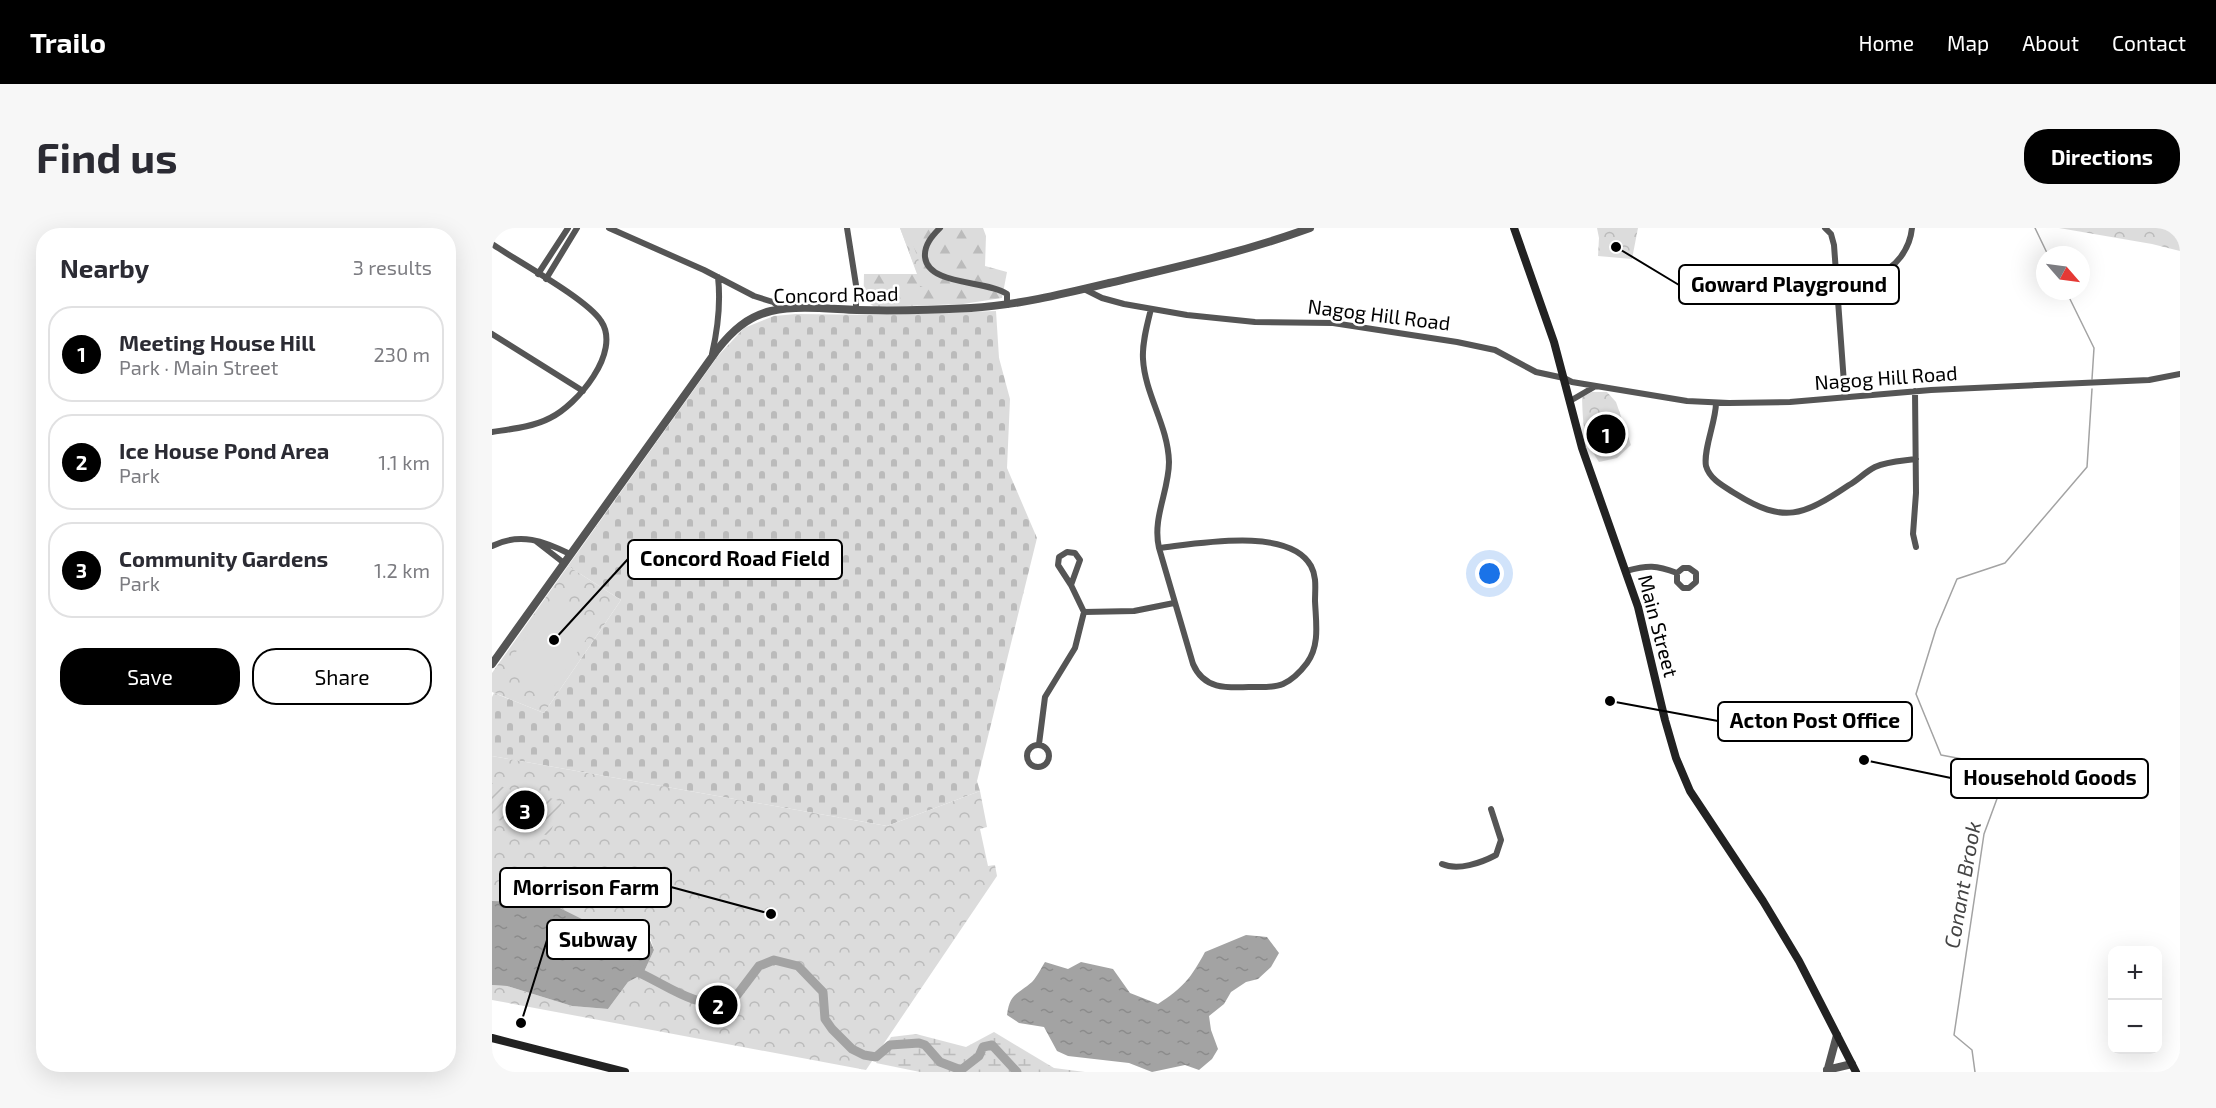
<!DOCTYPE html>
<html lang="en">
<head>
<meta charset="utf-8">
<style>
  :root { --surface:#fff; --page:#f7f7f7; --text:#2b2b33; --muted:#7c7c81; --line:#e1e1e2; --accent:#000 }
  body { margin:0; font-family:"Exo 2",sans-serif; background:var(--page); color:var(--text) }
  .controls { position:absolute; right:18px; bottom:18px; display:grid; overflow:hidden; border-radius:12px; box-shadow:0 6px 24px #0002 }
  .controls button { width:54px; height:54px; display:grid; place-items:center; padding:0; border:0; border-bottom:2px solid var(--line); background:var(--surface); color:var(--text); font:30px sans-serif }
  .compass { position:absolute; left:1544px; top:18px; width:54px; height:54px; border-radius:50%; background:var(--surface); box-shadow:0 6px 24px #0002; rotate:118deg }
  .you { position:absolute; left:998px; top:346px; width:21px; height:21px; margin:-15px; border:4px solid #fff; border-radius:50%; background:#1a73e8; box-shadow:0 0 0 9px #1a73e833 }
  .badge { display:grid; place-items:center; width:39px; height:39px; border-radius:50%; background:var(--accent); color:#fff; font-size:20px; font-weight:700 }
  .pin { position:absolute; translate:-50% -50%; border:3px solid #fff; box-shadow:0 2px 6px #0006 }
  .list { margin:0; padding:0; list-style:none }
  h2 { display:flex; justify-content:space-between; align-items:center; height:78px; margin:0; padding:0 24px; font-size:26px }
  h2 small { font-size:20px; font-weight:400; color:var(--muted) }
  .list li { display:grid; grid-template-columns:39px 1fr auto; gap:18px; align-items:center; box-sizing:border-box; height:96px; margin:0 12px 12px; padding:0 12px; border:2px solid var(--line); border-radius:24px }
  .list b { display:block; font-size:22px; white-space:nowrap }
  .list p { margin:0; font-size:20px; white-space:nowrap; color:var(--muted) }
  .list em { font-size:20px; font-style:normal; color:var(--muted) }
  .actions { display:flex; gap:12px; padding:18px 24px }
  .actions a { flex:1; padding:14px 0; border:2px solid var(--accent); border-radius:24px; text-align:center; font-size:21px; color:var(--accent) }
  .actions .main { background:var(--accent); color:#fff }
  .map { position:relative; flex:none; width:1688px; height:844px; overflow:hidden; border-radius:24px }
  header { display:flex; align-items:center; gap:36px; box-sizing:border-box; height:84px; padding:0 30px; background:var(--accent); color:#fff }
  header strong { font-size:28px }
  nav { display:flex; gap:33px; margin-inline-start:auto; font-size:21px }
  .intro { display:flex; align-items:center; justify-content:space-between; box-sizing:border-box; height:144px; padding:0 36px }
  h1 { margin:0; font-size:42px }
  .button { padding:15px 27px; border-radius:24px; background:var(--accent); color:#fff; font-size:21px; font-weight:700 }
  main { display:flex; gap:36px; padding:0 36px }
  aside { flex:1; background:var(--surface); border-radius:24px; box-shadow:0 6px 24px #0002 }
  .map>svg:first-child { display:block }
  .forest { fill:url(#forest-firs) }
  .wetland { fill:url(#wetland-marsh) }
  .cemetery { fill:url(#cemetery-stones) }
  .park { fill:url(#park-crowns) }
  .garden { fill:url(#garden-furrows) }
  .pitch { fill:#dcdcdc }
  .water { fill:url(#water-ripples) }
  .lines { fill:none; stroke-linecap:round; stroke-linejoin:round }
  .stream { stroke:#a3a3a3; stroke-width:1.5 }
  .river { stroke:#a3a3a3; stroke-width:9 }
  .minor { stroke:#555; stroke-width:6 }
  .tertiary { stroke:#555; stroke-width:8 }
  .secondary { stroke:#222; stroke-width:8 }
  .labels { text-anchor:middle; stroke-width:5; stroke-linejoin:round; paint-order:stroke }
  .street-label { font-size:20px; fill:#000; stroke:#fff }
  .water-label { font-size:21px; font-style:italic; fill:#444; stroke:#fff }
  .leader { fill:none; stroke:#000; stroke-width:2 }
  .callout-dot { fill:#000; stroke:#fff; stroke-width:2 }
  .callout { fill:#fff; stroke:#000; stroke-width:2 }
  .callout-label { font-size:21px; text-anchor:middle; font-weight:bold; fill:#000 }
</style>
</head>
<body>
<header>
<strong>Trailo</strong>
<nav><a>Home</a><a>Map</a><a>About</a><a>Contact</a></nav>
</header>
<div class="intro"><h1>Find us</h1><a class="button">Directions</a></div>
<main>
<aside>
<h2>Nearby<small>3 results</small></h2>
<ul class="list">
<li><span class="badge">1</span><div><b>Meeting House Hill</b><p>Park · Main Street</p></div><em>230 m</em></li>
<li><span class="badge">2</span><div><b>Ice House Pond Area</b><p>Park</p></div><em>1.1 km</em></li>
<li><span class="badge">3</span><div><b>Community Gardens</b><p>Park</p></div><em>1.2 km</em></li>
</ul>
<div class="actions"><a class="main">Save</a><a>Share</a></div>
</aside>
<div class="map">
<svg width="1688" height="844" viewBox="0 0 1688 844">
  <defs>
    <pattern id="forest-firs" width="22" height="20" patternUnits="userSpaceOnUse" patternTransform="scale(1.5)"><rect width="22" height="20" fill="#dcdcdc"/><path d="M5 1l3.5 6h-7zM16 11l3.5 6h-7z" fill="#bbb"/></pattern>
    <pattern id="wetland-marsh" width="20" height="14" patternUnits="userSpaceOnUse" patternTransform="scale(1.5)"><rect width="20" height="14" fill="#dcdcdc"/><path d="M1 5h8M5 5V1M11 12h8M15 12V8" fill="none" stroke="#bbb"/></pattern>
    <pattern id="cemetery-stones" width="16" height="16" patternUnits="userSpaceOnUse" patternTransform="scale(1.5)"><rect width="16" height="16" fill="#dcdcdc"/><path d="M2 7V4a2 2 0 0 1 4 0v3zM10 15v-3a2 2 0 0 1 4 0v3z" fill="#bbb"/></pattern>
    <pattern id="park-crowns" width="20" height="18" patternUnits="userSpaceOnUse" patternTransform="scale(1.5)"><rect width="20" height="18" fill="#dcdcdc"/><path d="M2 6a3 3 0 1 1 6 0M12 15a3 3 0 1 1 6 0" fill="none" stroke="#bbb"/></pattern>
    <pattern id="garden-furrows" width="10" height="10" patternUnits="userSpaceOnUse" patternTransform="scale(1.5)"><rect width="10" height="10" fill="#dcdcdc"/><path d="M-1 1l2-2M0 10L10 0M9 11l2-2" fill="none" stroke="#bbb"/></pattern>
    <pattern id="water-ripples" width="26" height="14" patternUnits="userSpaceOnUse" patternTransform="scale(1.5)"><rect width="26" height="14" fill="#a3a3a3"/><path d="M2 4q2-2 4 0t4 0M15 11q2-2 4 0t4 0" fill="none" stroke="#8b8b8b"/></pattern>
  </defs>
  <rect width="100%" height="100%" fill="#fff"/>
  <path class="forest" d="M 408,0 L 491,0 L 494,8 L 493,38 L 515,44 L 510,70 L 471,76 L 383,79 C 369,72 372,60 372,46 L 425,46 Z"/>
  <path class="wetland" d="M 502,804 L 562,840 L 593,844 L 428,844 L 384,835 L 399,809 L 424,806 L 474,819 Z"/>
  <path class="cemetery" d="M 504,83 L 507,130 L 518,171 L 515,240 L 545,310 L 485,553 L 488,563 L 395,598 L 0,528 L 0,469 L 2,465 L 52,485 L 129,372 L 76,338 L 226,128 L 252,100 L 282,88 L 304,86 L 387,87 Z"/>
  <path class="park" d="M 408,0 L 415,0 L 436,58 L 428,59 L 427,50 Z
    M 1105,0 L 1146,0 L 1140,31 L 1106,28 L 1107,10 Z
    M 1567,0 L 1688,0 L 1688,23 L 1660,16 Z
    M 1100,164 L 1115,164 L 1124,174 L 1139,217 L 1125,230 L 1107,234 C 1091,210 1091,197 1090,169 Z
    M 76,338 L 129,372 L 52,485 L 0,464 L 0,445 Z
    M 0,528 L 395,598 L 488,563 L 495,599 L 488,601 L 496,638 L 503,637 L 505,648 L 374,842 L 0,772 L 0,757 L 15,758 L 80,778 L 116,781 L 136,754 L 151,746 L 162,722 L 158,709 L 125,697 L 104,698 L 58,675 L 0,673 Z"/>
  <path class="garden" d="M 0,555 L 36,568 L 38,563 L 70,574 L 57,608 L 0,590 Z"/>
  <path class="pitch" d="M 59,371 L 102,400 L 58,464 L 16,436 Z"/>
  <path class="water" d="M 0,673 L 58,675 L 104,698 L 125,697 L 154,703 L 162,722 L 151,746 L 136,754 L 116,781 L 80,778 L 15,758 L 0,757 Z
    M 754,707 L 775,709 L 787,725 L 779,739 L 766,751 L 754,754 L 739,764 L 732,776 L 717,788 L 719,802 L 726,821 L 720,831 L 707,842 L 693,837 L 660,844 L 637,835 L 576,828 L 565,823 L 552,799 L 527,795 L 515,787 C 518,765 525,767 540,754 C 545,749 549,740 553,734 L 576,741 L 589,734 L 621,741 L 638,765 L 666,776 C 691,760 699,750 713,724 Z"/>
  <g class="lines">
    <path class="stream" d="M 1543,0 L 1556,27
      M 1574,63 L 1602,120 L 1600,151
      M 1483,844 L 1480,822 L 1462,807 L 1492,606 L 1513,549 L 1481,533 L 1449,527 L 1424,466 L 1444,401 L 1465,351 L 1513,335 L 1595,239 L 1600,161"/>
    <path class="river" d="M 141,742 C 175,756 199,780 239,775 L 267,738 L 282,732 L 306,738 L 331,764 L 333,791 L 340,801 L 360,821 L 372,827 L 384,829 L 398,817 L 427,815 L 433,817 L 448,834 L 469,842 L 487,828 L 491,819 L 500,817 L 525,844"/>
    <path class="minor" d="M 117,0 L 212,42 L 262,68 L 281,74 L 290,81
      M 355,0 L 364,57 L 364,82
      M 448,0 C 440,8 432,17 433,29 C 436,58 495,52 515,66 L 515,77
      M 1333,0 L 1339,6 L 1342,17 L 1353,169
      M 0,16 C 25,33 95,71 109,93 C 130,124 85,177 58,190 C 41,199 19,201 0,204
      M 46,46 L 76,0
      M 1343,46 C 1356,46 1370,48 1383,46 C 1404,42 1418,20 1420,0
      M 54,51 L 85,0
      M 592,61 L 610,70 L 632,76 L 695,87 L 763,94 L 841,95 L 965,114 L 1003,122 L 1044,144 L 1072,150 L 1080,154 L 1195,173 L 1237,175 L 1298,174 L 1439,162 L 1657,152 L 1688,146
      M 659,81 C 655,97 650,115 651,131 C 653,167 676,197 677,234 C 677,263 660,290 667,320 C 704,316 797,298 819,338 C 825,349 823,361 823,373 C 824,395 828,417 815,435 C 809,443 800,452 791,456 C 782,460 769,459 759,459 C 736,460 712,462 701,436 L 667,320
      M 0,106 L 91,163
      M 220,126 C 226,100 229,76 226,49
      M 1423,163 L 1424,265 L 1421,306 L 1424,319
      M 1078,173 L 1102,159
      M 1224,175 C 1224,193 1211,222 1214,238 C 1218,252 1233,259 1244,266 C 1292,296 1311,288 1357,257 C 1366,252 1373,244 1383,239 C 1396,233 1410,233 1424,231
      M 45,314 L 72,335
      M 0,318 C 28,304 52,313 78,326
      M 1134,343 C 1156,337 1164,337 1185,345 L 1191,340 L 1197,340 L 1204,345 L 1204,354 L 1197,360 L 1191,360 L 1185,354 L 1185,345
      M 592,384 L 642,383 L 682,375
      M 547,516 L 553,469 L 583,420 L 592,384 L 579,357 L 566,337 L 567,329 L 575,324 L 583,325 L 588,332 L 579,357
      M535 528a11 11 0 1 1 22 0a11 11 0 1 1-22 0Z
      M 950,636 C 966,643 989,635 1004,627 L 1009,612 L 999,581"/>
    <path class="tertiary" d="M 0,436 L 225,122 C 240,103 255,89 279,83 C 307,77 337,81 365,82 C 403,83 441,82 479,80 C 526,77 571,66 617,55 C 685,39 752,24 818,0
      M 1335,842 L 1360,836
      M 1335,844 L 1345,807"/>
    <path class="secondary" d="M 1022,0 L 1062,114 L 1090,220 L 1146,379 L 1173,492 L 1184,530 L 1198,563 L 1271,673 L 1307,733 L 1364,844
      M 0,810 L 133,844"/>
  </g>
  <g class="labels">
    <g class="street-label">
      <text transform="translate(344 67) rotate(-1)" y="7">Concord Road</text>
      <text transform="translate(887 87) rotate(7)" y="7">Nagog Hill Road</text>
      <text transform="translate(1394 150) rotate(-4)" y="7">Nagog Hill Road</text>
      <text transform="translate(1166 398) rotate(75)" y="7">Main Street</text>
    </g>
    <g class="water-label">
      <text transform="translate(1471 657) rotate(-80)" y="7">Conant Brook</text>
    </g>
  </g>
  <path class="leader" d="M1124 19L1187 57M62 412L136 331M1118 473L1226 493M1372 532L1459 550M279 686L179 659M29 795L55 712"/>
  <g class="callout-dot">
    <circle cx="1124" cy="19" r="6"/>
    <circle cx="62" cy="412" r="6"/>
    <circle cx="1118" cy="473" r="6"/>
    <circle cx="1372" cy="532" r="6"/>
    <circle cx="279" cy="686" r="6"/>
    <circle cx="29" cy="795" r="6"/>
  </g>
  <g class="callout">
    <rect x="1187" y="37" width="220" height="39" rx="6"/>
    <rect x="136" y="312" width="214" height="39" rx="6"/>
    <rect x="1226" y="474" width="194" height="39" rx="6"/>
    <rect x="1459" y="531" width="197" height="39" rx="6"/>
    <rect x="8" y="640" width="171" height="39" rx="6"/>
    <rect x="55" y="692" width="102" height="39" rx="6"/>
  </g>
  <g class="callout-label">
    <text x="1297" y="64">Goward Playground</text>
    <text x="243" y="338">Concord Road Field</text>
    <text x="1323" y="500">Acton Post Office</text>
    <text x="1558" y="557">Household Goods</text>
    <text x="94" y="667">Morrison Farm</text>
    <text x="106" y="719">Subway</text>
  </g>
</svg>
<div class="controls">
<button>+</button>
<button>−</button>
</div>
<svg class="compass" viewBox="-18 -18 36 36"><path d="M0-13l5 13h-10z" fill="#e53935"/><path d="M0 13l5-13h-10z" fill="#7c7c81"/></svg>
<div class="you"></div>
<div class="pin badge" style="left:1114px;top:206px">1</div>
<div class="pin badge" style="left:226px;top:777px">2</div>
<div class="pin badge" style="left:33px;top:582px">3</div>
</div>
</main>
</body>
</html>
